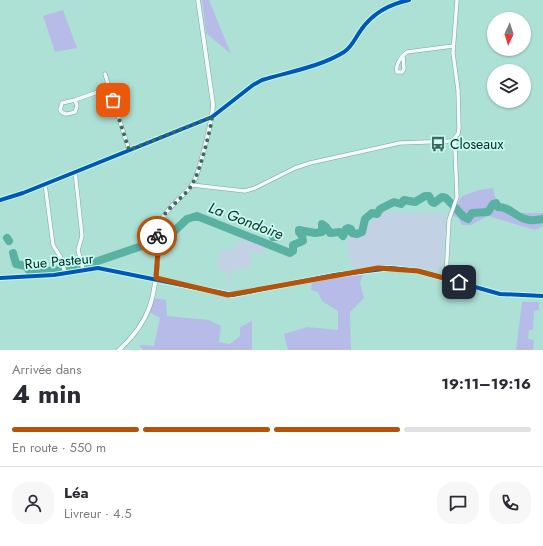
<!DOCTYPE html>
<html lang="fr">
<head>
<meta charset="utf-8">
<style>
  :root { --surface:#fff; --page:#f7f7f7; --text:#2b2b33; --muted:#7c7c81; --line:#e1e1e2; --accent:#b45309 }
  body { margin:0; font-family:Jost,sans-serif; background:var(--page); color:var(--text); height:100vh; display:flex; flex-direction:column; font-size:15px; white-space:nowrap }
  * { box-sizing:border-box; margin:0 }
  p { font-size:13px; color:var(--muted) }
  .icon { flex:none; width:22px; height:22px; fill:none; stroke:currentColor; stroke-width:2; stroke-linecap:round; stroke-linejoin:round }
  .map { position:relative; height:350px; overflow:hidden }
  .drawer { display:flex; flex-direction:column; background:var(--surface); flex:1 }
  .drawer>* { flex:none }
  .needle { width:26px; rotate:184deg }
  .controls { position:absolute; left:487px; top:12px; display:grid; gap:8px }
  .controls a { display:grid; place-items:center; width:44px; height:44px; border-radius:50%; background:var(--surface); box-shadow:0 1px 3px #0004; font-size:20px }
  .pin { position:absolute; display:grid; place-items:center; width:34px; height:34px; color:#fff; margin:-17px; border-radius:8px; box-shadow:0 2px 6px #0006 }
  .courier { position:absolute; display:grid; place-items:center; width:40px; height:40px; margin:-20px; border:3px solid #b45309; border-radius:50%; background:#fff; color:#222; box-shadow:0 1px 5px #0007 }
  .head em { font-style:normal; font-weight:700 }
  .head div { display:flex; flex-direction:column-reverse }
  .head { display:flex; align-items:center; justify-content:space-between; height:68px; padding:0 12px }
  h1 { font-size:26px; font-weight:700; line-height:30px }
  .bar { display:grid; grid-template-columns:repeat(4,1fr); gap:6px 4px; align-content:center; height:48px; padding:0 12px }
  .bar i { height:5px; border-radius:3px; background:var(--line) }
  .bar .current { background:var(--accent) }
  .bar p { grid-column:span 4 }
  .line { display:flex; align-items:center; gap:10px; padding:0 12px; border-top:1px solid var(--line) }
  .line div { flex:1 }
  .round { display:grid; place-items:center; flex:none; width:42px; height:42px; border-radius:16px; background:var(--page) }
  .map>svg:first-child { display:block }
  .green { fill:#c2d2e4 }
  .forest { fill:#b6bbe8 }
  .water { fill:#59b1a2 }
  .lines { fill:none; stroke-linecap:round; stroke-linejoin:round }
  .river { stroke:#59b1a2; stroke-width:8 }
  .minor-casing { stroke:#7aa49c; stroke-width:4.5 }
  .tertiary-casing { stroke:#7aa49c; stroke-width:5 }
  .minor { stroke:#f3faf9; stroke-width:3.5 }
  .tertiary { stroke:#f3faf9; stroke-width:4 }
  .cycleway-casing { stroke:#c6fcef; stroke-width:6 }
  .cycleway { stroke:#0057b8; stroke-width:4 }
  .done { stroke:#3d6961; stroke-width:4; stroke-dasharray:0 7.2 }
  .route { stroke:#b45309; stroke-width:5 }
  .labels { text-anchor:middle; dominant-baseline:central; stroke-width:3.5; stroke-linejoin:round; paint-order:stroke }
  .poi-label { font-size:14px; fill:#002822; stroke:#c6fcef; text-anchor:start }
  .street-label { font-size:14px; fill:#002822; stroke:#c6fcef }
  .water-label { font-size:15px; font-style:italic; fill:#102f29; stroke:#c6fcef }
</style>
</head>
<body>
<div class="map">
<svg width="543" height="350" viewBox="0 0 543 350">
  <rect width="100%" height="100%" fill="#aee1d6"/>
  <g class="green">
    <path d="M 385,212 L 447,214 L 442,271 L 398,265 L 352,268 L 346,240 Z"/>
    <path d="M 241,235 L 265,245 L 266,253 L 250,253 L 252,267 L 232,271 L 230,289 L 227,289 L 229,272 L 218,270 L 220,250 L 235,249 L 234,244 L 242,242 Z"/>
  </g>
  <g class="forest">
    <path d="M 202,0 L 209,0 L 231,54 L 206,33 Z"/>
    <path d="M 63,10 L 77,48 L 55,52 L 43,16 Z"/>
    <path d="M 493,188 L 496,201 L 521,213 L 543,213 L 543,226 L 535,230 L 488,216 L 471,225 L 462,225 L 458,218 L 452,215 L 462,196 L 479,190 Z"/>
    <path d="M 363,274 L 360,283 L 364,298 L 350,312 L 351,350 L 288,350 L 284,334 L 307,327 L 338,330 L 338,311 L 322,301 L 318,292 L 311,290 L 312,282 Z"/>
    <path d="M 152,298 L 166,300 L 167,316 L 209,320 L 221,326 L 219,342 L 230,344 L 240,336 L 240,327 L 252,321 L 252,350 L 143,350 L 139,345 L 154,346 L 160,318 L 148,311 Z"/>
    <path d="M 522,302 L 539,302 L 539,310 L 534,311 L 533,330 L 529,330 L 528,339 L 534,340 L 533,350 L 516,350 Z"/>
  </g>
  <path class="water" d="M 280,231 L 281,238 L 277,241 L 271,241 L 269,238 L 271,234 Z"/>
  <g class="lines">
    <g class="river">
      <path d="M 7,238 L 9,241"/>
      <path d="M 13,253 L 16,264 L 26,266 L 30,272"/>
      <path d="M 33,272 L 60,270 L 95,262 L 168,237 L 187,219 L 197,216 L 290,253 L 293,251 L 293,245 L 303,241 L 302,236 L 299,232 L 299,230 L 315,233 L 322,232 L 322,224 L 326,227 L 330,233 L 340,232 L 343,236 L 346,229 L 348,228 L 351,229 L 352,233 L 357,234 L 362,232 L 365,219 L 372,213 L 377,214 L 380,209 L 394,202 L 401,204 L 404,200 L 415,202 L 425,196 L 429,196 L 432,202 L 434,203 L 442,197 L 446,198 L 464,217 L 468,219 L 472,213 L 488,212 L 493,204 L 496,203 L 498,207 C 515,207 517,225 543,219"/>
    </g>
    <g class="minor-casing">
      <g id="minor">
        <path d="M 403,56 L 404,69 L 402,72 L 397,72 C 395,65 401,56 407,52 L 453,46"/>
        <path d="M 105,74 L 129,150"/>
        <path d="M 75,100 L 62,103 L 60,110 C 64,116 68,114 75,112 L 77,106 L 75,100 L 109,88"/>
        <path d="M 452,141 L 458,134 L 459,128 L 458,90 L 453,53 L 457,0"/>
        <path d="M 75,171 L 82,236 L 78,250 L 83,269"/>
        <path d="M 45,184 L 53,245 L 61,258 L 65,273"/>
        <path d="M 192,185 L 245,191 L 255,188 L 295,168 L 310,163 L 400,143 L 452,141"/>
        <path d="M 0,200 L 23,193 L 212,117 L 253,85 L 262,80 C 288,72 320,67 344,52 C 352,47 355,38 361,30 C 372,14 390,4 409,0"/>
        <path d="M 446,278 L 449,220 L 457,197 L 455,148 L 455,143 L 452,141"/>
      </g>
    </g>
    <g class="tertiary-casing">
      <g id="tertiary">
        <path d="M 0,278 L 54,275 L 98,268 L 232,295 L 335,275 L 391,268 L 418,271 L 500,294 L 543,296"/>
        <path d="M 119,350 C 151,321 155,297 158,255 C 158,246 155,236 158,228 C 163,210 181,199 192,185 C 199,175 213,117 213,104 L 198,0"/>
      </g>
    </g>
    <use href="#minor" class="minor"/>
    <use href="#tertiary" class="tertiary"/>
    <g class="cycleway-casing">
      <g id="cycleway">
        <path d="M 0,200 L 23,193 L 212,117 L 253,85 L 262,80 C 288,72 320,67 344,52 C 352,47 355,38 361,30 C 372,14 390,4 409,0"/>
        <path d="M 0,278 L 54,275 L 98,268 L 232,295 L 335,275 L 391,268 L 418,271 L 500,294 L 543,296"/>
      </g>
    </g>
    <use href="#cycleway" class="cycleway"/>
  </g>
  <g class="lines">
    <path class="done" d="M 113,100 L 129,150 L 212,117 C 211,129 199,173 193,183 C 183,201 156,212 157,236"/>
    <path class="route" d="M 157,236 L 158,250 L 156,278 L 228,295 L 378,268 L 418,271 L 459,282"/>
  </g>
  <defs>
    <g id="bus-bare" transform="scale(1.2)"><path d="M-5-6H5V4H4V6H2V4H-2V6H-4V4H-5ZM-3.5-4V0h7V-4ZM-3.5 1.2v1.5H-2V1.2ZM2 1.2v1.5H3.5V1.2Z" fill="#3d6961" stroke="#c6fcef" stroke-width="2.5" paint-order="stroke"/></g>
  </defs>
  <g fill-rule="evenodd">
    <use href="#bus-bare" x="438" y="144"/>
  </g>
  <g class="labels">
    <g class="poi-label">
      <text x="450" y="144">Closeaux</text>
    </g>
    <g class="street-label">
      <text transform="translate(59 261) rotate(-5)">Rue Pasteur</text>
    </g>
    <g class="water-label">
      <text transform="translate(246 221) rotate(21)">La Gondoire</text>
    </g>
  </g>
</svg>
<div class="controls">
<a><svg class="needle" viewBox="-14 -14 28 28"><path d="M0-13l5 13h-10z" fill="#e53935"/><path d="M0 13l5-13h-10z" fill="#7c7c81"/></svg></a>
<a><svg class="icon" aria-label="layers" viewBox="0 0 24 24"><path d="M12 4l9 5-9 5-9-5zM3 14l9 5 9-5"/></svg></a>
</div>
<div class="pin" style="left:113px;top:100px;background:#ea580c"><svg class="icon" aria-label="bag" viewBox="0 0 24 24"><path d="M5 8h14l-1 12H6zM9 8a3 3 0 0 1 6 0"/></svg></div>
<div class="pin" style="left:459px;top:282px;background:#1f2937"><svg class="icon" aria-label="home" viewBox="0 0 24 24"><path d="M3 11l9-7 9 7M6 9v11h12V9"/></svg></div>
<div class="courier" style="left:157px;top:236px"><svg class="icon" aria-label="bike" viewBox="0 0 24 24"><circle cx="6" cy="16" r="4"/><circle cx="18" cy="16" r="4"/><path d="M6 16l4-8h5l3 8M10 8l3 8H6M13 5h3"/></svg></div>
</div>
<section class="drawer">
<div class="head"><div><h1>4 min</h1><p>Arrivée dans</p></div><em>19:11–19:16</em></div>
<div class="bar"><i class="current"></i><i class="current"></i><i class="current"></i><i></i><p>En route · 550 m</p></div>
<div class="line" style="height:72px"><a class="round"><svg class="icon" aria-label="person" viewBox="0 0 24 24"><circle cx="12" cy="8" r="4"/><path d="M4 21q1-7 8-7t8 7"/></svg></a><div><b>Léa</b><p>Livreur · 4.5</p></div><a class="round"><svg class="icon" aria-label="chat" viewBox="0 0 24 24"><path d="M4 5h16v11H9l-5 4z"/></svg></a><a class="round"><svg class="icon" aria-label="phone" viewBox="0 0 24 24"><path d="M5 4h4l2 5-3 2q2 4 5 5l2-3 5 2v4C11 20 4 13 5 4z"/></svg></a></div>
</section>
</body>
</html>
